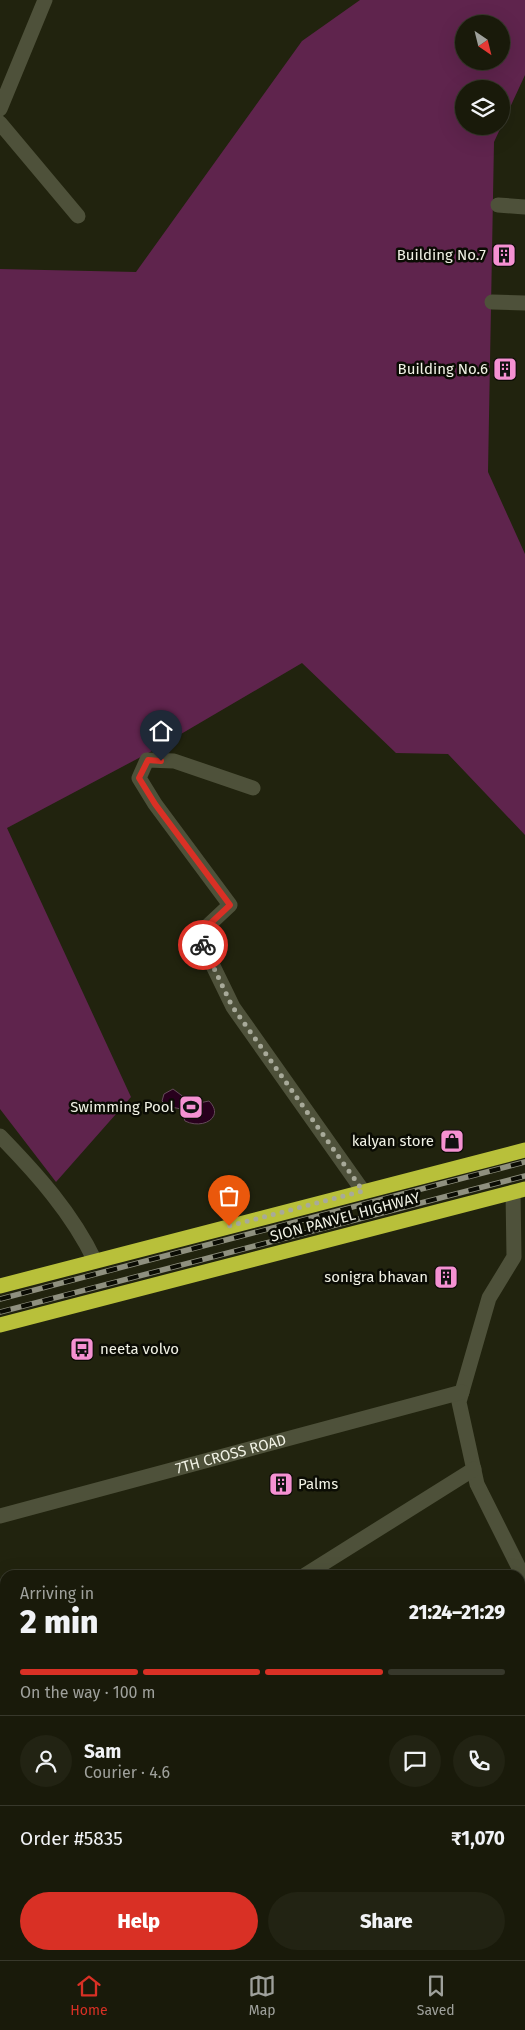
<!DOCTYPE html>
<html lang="en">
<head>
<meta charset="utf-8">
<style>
  :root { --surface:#191a0a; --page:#222313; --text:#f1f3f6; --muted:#9fa19c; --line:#37382b; --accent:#d93025 }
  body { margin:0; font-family:"Fira Sans",sans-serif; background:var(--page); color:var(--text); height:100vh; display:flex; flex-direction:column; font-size:19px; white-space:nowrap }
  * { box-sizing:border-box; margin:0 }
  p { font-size:16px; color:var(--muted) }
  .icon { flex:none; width:28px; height:28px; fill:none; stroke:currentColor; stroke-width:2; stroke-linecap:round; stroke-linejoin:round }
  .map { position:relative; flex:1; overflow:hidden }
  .side { position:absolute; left:0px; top:1570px; width:525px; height:390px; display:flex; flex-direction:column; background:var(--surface); border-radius:15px 15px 0 0; box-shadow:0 5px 20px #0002,0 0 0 1px var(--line) }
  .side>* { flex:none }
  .needle { width:32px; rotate:145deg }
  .controls { position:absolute; left:455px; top:15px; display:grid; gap:10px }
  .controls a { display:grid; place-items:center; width:55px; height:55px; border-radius:50%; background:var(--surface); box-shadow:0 5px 20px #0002,0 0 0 1px var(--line); font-size:25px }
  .pin { position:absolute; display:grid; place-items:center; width:42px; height:42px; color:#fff; margin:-51px -21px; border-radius:50% 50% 50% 0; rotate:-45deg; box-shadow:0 0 5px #0007 }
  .pin .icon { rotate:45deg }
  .courier { position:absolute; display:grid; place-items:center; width:50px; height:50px; margin:-25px; border:4px solid #d93025; border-radius:50%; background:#fff; color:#222; box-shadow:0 1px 6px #0007 }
  .summary em { font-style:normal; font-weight:800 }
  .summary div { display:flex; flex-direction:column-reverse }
  .summary { display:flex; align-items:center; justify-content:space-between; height:85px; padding:0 20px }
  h1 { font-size:32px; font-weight:800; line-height:38px }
  .bar { display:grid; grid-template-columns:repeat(4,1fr); gap:8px 5px; align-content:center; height:60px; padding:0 20px }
  .bar i { height:6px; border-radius:4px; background:var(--line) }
  .bar .selected { background:var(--accent) }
  .bar p { grid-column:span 4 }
  .line { display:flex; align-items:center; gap:12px; padding:0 20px; border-top:1px solid var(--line) }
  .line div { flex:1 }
  .round { display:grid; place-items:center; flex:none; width:52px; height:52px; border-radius:26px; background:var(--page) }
  .cta { display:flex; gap:10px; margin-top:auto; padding:10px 20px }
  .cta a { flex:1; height:58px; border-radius:30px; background:var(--accent); color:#fff; font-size:20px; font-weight:800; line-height:58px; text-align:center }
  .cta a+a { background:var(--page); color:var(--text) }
  .tab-bar { display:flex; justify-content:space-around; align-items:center; height:70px; border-top:1px solid var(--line); background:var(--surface); font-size:14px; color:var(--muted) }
  .tab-bar a { display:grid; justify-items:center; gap:2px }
  .tab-bar .selected { color:var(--accent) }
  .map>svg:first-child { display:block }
  .green { fill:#5f244d; fill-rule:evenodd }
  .water { fill:#28001d; stroke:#644959 }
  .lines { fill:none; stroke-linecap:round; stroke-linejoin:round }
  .street { stroke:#4e513a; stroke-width:15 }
  .secondary { stroke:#4e513a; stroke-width:15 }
  .highway { stroke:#b8c03a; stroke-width:15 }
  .rail-casing { stroke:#8f907f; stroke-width:5.5 }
  .rail { stroke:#0b0c04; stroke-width:4; stroke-dasharray:11; stroke-linecap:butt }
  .done { stroke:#a8aa9a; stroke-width:5; stroke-dasharray:0 9 }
  .route { stroke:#d93025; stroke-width:6 }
  .labels { text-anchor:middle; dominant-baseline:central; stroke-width:5; stroke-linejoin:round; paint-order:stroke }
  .poi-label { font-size:15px; fill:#f1f2e5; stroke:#0b0c04; text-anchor:end }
  .street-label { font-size:15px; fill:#f1f2e5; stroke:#0b0c04 }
</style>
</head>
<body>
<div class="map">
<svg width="525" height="1960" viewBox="0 0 525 1960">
  <rect width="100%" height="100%" fill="#21230e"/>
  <path class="green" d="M 360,0 L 525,0 L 525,75 L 494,142 L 488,472 L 525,554 L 525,835 L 448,754 L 396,753 L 302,663 L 152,751 L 7,828 L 131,1097 L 56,1182 L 0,1109 L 0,269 L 136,272 L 302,41 ZM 464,24 L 501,24 L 501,61 L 464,61 ZM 464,89 L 501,89 L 501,126 L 464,126 Z"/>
  <path class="water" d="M 173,1089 L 185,1098 L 196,1097 L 199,1103 L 209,1101 C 225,1117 203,1130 185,1121 L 181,1109 L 167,1106 L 162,1101 L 164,1094 Z"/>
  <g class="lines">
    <g class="street">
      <path d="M 0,109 L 45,0"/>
      <path d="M 0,123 L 78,216"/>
      <path d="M 498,205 L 525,207"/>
      <path d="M 492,302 L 525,303"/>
      <path d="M 253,788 L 174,761 L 147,760 L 139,778 L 155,804 L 230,905 L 198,935 L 233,1007 L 363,1191"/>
      <path d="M 0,1136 C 37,1174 72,1213 95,1261"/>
      <path d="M 513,1192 L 514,1257 L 489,1298 L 459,1402 L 477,1484 L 525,1580"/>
      <path id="s1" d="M 0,1516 L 462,1392"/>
      <path d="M 305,1575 L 474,1469"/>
      <path d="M 520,1670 L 525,1667"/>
      <path d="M 524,1727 L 525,1722"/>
      <path d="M 520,1885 L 525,1883"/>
      <path d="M 0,1909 L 5,1905"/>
      <path d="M 365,1955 L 369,1960"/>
      <path d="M 62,1960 L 69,1955"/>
      <path d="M 391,1960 L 400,1955"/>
    </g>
    <g class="secondary">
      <path d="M 0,1589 L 5,1598"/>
      <path d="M 0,1718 L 5,1710"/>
      <path d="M 0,1763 L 5,1774"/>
      <path d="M 0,1801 L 5,1808"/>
      <path d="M 104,1955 L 108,1960"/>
      <path d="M 125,1955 L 129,1960"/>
    </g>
    <g class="highway">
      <path d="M 0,1286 L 525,1150"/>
      <path d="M 0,1325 L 525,1189"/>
    </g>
    <g class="rail-casing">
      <g id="rail">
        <path d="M 0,1299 L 525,1162"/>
        <path d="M 0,1312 L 525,1176"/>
      </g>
    </g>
    <use href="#rail" class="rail"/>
  </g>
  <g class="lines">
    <path class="done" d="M 203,945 L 232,1006 L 363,1191 L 229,1226"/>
    <path class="route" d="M 161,761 L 148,760 L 139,778 L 155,804 L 230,905 L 198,935 L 203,945"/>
  </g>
  <defs>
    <g id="building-square" transform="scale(1.25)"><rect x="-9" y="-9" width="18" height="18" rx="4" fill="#f591d2" stroke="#0b0c04"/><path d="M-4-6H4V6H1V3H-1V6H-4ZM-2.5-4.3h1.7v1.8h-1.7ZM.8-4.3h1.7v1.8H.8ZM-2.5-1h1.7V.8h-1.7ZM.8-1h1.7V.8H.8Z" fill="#111"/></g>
    <g id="stadium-square" transform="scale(1.25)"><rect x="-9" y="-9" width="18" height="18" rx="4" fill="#f591d2" stroke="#0b0c04"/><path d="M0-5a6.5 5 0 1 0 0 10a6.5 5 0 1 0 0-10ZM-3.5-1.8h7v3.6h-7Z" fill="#111"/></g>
    <g id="shop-square" transform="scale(1.25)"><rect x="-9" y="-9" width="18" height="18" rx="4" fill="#f591d2" stroke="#0b0c04"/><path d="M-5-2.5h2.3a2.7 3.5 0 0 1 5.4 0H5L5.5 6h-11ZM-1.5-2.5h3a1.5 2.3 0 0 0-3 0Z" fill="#111"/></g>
    <g id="bus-square" transform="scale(1.25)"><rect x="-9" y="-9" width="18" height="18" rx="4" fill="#f591d2" stroke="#0b0c04"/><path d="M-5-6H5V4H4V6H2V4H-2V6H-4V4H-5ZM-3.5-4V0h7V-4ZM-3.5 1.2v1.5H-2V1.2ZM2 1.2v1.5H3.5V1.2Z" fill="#111"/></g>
  </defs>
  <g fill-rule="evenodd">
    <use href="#building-square" x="504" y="255"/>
    <use href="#building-square" x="505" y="369"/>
    <use href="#stadium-square" x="191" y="1107"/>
    <use href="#shop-square" x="452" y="1141"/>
    <use href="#building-square" x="446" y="1277"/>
    <use href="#bus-square" x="82" y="1349"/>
    <use href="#building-square" x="281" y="1484"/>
  </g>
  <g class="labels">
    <g class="poi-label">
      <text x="486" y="255">Building No.7</text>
      <text x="488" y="369">Building No.6</text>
      <text x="174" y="1107">Swimming Pool</text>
      <text x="434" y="1141">kalyan store</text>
      <text x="428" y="1277">sonigra bhavan</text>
      <text x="100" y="1349" text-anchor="start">neeta volvo</text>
      <text x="298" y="1484" text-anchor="start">Palms</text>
    </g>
    <g class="street-label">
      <text transform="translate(345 1217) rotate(-15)">SION PANVEL HIGHWAY</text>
      <text stroke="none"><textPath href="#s1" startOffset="239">7TH CROSS ROAD</textPath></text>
    </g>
  </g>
</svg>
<div class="controls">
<a><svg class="needle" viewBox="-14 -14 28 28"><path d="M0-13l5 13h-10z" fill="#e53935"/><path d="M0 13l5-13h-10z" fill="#9fa19c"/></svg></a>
<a><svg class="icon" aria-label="layers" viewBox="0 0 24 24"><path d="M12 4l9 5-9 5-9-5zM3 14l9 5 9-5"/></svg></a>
</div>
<div class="pin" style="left:229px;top:1226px;background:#ea580c"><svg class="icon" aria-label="bag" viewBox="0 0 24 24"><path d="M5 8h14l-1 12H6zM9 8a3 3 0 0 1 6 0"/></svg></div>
<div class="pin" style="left:161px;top:761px;background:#1f2937"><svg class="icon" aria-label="home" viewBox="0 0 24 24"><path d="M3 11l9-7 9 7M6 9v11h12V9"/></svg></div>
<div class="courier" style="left:203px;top:945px"><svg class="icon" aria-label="bike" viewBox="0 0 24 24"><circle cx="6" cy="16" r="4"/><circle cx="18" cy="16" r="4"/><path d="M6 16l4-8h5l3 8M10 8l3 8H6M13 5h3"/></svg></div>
<section class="side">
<div class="summary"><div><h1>2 min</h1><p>Arriving in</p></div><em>21:24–21:29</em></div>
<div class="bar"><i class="selected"></i><i class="selected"></i><i class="selected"></i><i></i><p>On the way · 100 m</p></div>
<div class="line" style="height:90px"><a class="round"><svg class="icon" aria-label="person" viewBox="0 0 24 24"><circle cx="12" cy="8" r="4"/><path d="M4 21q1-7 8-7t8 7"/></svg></a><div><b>Sam</b><p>Courier · 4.6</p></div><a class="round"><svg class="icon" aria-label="chat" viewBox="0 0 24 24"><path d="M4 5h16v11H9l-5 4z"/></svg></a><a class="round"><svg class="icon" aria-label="phone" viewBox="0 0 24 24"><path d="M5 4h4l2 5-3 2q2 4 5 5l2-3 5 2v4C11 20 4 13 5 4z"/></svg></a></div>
<div class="line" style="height:65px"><div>Order #5835</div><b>₹1,070</b></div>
<div class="cta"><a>Help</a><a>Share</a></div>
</section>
</div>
<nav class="tab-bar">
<a class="selected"><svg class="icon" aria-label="home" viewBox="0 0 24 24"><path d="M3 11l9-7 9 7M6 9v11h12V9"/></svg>Home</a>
<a><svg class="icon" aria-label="map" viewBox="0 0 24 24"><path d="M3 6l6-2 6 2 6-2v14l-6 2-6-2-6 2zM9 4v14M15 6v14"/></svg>Map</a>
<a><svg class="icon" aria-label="saved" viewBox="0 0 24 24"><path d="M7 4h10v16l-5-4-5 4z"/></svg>Saved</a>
</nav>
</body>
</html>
